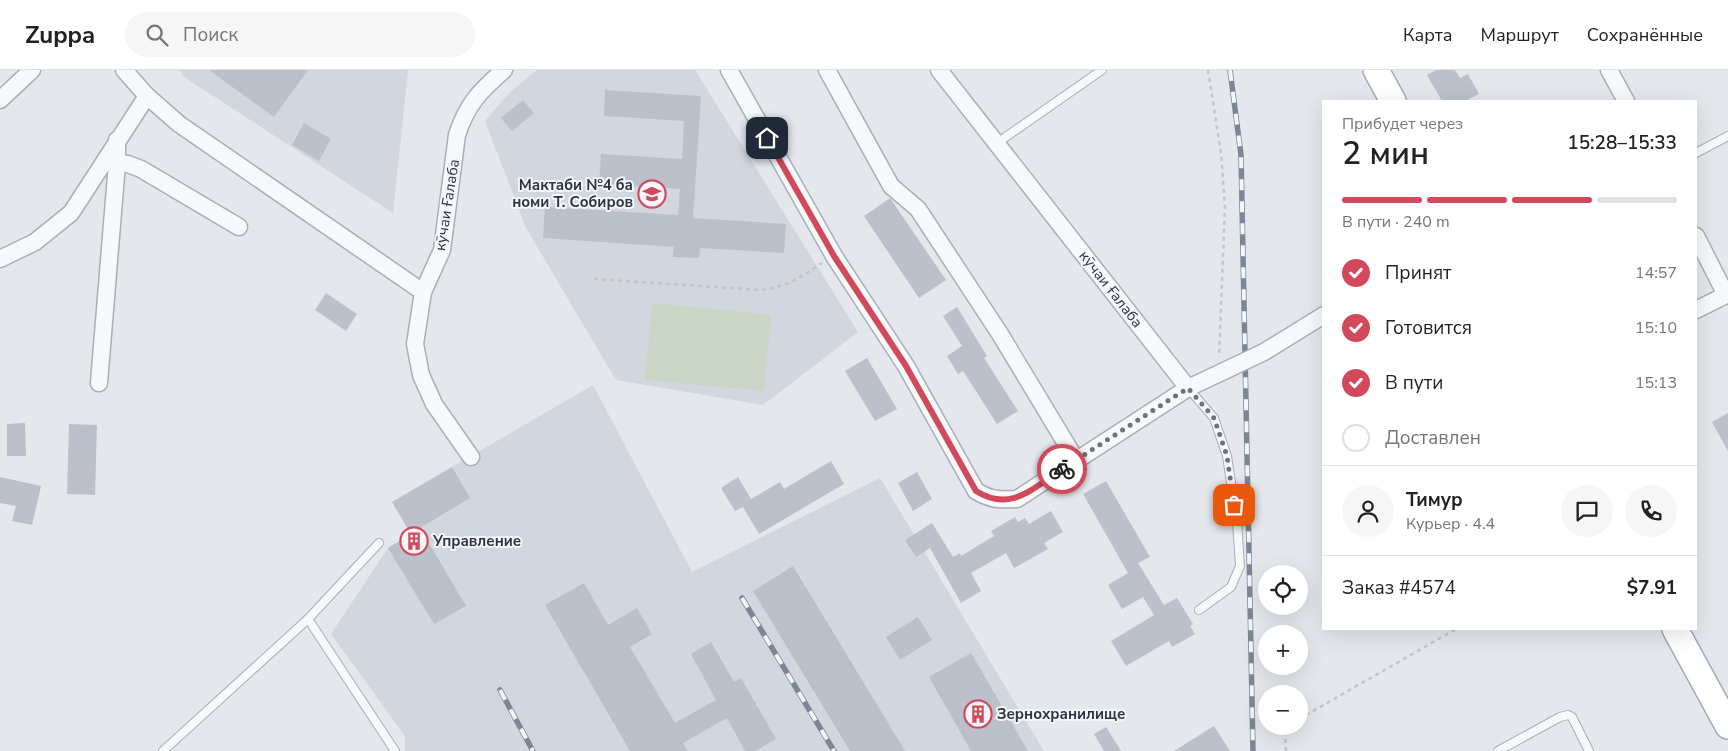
<!DOCTYPE html>
<html lang="ru">
<head>
<meta charset="utf-8">
<style>
  :root { --surface:#fff; --page:#f6f6f6; --text:#222; --muted:#767676; --line:#e0e0e0; --accent:#d1495b }
  body { margin:0; font-family:"Nunito Sans",sans-serif; background:var(--page); color:var(--text); height:100vh; display:flex; flex-direction:column; font-size:19px; white-space:nowrap }
  * { box-sizing:border-box; margin:0 }
  p { font-size:16px; color:var(--muted) }
  .icon { flex:none; width:28px; height:28px; fill:none; stroke:currentColor; stroke-width:2; stroke-linecap:round; stroke-linejoin:round }
  .map { position:relative; flex:1; overflow:hidden }
  .drawer { position:absolute; left:1322px; top:30px; width:375px; height:530px; display:flex; flex-direction:column; background:var(--surface); border-radius:0px; box-shadow:0 5px 20px #0002 }
  .drawer>* { flex:none }
  .tools { position:absolute; left:1258px; top:495px; display:grid; gap:10px }
  .tools a { display:grid; place-items:center; width:50px; height:50px; border-radius:50%; background:var(--surface); box-shadow:0 5px 20px #0002; font-size:25px }
  .pin { position:absolute; display:grid; place-items:center; width:42px; height:42px; color:#fff; margin:-21px; border-radius:10px; box-shadow:0 2px 8px #0006 }
  .courier { position:absolute; display:grid; place-items:center; width:50px; height:50px; margin:-25px; border:4px solid #d1495b; border-radius:50%; background:#fff; color:#222; box-shadow:0 1px 6px #0007 }
  .overview em { font-style:normal; font-weight:600 }
  .overview div { display:flex; flex-direction:column-reverse }
  .overview { display:flex; align-items:center; justify-content:space-between; height:85px; padding:0 20px }
  h1 { font-size:32px; font-weight:600; line-height:38px }
  .bar { display:grid; grid-template-columns:repeat(4,1fr); gap:8px 5px; align-content:center; height:60px; padding:0 20px }
  .bar i { height:6px; border-radius:4px; background:var(--line) }
  .bar .current { background:var(--accent) }
  .bar p { grid-column:span 4 }
  .line { display:flex; align-items:center; gap:12px; padding:0 20px; border-top:1px solid var(--line) }
  .line div { flex:1 }
  .round { display:grid; place-items:center; flex:none; width:52px; height:52px; border-radius:26px; background:var(--page) }
  ol { padding:0 20px; list-style:none }
  li { display:flex; align-items:center; gap:15px; height:55px }
  li p { margin-inline-start:auto }
  li .icon { padding:5px; border-radius:50%; background:var(--accent); color:#fff; stroke-width:4 }
  li:last-child { color:var(--muted) }
  li i { width:28px; height:28px; border:2px solid var(--line); border-radius:50% }
  header { display:flex; align-items:center; gap:30px; box-sizing:border-box; height:70px; padding:0 25px; background:var(--surface); border-bottom:1px solid var(--line) }
  header strong { font-size:24px }
  nav { display:flex; gap:28px; margin-inline-start:auto; font-size:18px }
  .search { width:350px; height:45px; background:var(--page); display:flex; align-items:center; gap:12px; box-sizing:border-box; padding:0 18px; border-radius:28px; color:var(--muted); font-size:19px }
  .map>svg:first-child { display:block }
  .built { fill:#d2d6de }
  .green { fill:#c9d6c5 }
  .building { fill:#bbc0ca }
  .lines { fill:none; stroke-linecap:round; stroke-linejoin:round }
  .service-casing { stroke:#a9aeb7; stroke-width:10 }
  .minor-casing { stroke:#a9aeb7; stroke-width:19 }
  .primary-casing { stroke:#a3abb8; stroke-width:28 }
  .path { stroke:#c2c5cb; stroke-width:2.5; stroke-dasharray:4 4; stroke-linecap:butt }
  .service { stroke:#f7f8fa; stroke-width:8 }
  .minor { stroke:#f7f8fa; stroke-width:16 }
  .primary { stroke:#fff; stroke-width:25 }
  .rail-casing { stroke:#7d8696; stroke-width:5.5 }
  .rail { stroke:#f4f6f9; stroke-width:4; stroke-dasharray:11; stroke-linecap:butt }
  .minor-bridge-casing { stroke:#a9aeb7; stroke-width:19; stroke-linecap:butt }
  .minor-bridge { stroke:#f7f8fa; stroke-width:16 }
  .done { stroke:#6c737f; stroke-width:5; stroke-dasharray:0 9 }
  .route { stroke:#d1495b; stroke-width:6 }
  .labels { text-anchor:middle; dominant-baseline:central; stroke-width:4; stroke-linejoin:round; paint-order:stroke }
  .poi-label { font-size:15px; font-weight:bold; fill:#2b3445; stroke:#f4f6f9; text-anchor:start }
  .street-label { font-size:15px; fill:#2b3445; stroke:#f4f6f9 }
</style>
</head>
<body>
<header>
<strong>Zuppa</strong>
<div class="search"><svg class="icon" aria-label="search" viewBox="0 0 24 24"><circle cx="10" cy="10" r="6"/><path d="M15 15l6 6"/></svg>Поиск</div>
<nav><a>Карта</a><a>Маршрут</a><a>Сохранённые</a></nav>
</header>
<div class="map">
<svg width="1728" height="681" viewBox="0 0 1728 681">
  <rect width="100%" height="100%" fill="#e4e7ec"/>
  <g class="built">
    <path d="M 180,0 L 408,0 L 393,143 L 184,7 Z"/>
    <path d="M 537,0 L 695,0 L 858,262 L 763,335 L 616,310 L 526,158 L 485,51 L 509,23 Z"/>
    <path d="M 593,315 L 692,502 L 880,408 L 1044,681 L 405,681 L 405,666 L 331,564 L 388,478 L 411,464 L 392,432 Z"/>
  </g>
  <path class="green" d="M 652,233 L 771,245 L 764,321 L 645,310 Z"/>
  <g class="building">
    <path d="M 209,0 L 308,0 L 274,47 Z"/>
    <path d="M 1436,0 L 1455,0 L 1460,8 L 1468,4 L 1479,24 L 1465,31 L 1442,31 L 1427,5 Z"/>
    <path d="M 605,20 L 701,26 L 693,148 L 786,154 L 784,183 L 700,178 L 699,188 L 673,187 L 674,177 L 543,168 L 545,137 L 678,145 L 680,119 L 599,114 L 601,84 L 682,89 L 684,51 L 604,46 Z"/>
    <path d="M 523,30 L 534,43 L 512,61 L 501,48 Z"/>
    <path d="M 304,53 L 331,69 L 319,91 L 292,75 Z"/>
    <path d="M 890,128 L 946,210 L 919,228 L 864,146 Z"/>
    <path d="M 326,223 L 357,244 L 346,261 L 315,240 Z"/>
    <path d="M 957,237 L 987,286 L 984,288 L 1018,341 L 997,354 L 963,301 L 958,304 L 947,286 L 962,276 L 943,246 Z"/>
    <path d="M 867,288 L 897,339 L 875,351 L 845,301 Z"/>
    <path d="M 1728,343 L 1728,381 L 1712,352 Z"/>
    <path d="M 25,353 L 26,386 L 7,386 L 7,354 Z"/>
    <path d="M 69,354 L 97,355 L 95,425 L 67,424 Z"/>
    <path d="M 831,391 L 844,414 L 759,464 L 743,437 L 735,441 L 721,418 L 738,407 L 751,429 L 780,412 L 784,419 Z"/>
    <path d="M 452,397 L 470,428 L 420,458 L 466,536 L 434,554 L 388,478 L 411,464 L 392,432 Z"/>
    <path d="M 917,402 L 932,429 L 913,441 L 898,413 Z"/>
    <path d="M 0,407 L 41,416 L 32,455 L 12,451 L 16,436 L 0,433 Z"/>
    <path d="M 1106,411 L 1150,487 L 1138,493 L 1164,535 L 1177,528 L 1193,554 L 1190,556 L 1195,564 L 1172,577 L 1169,571 L 1126,596 L 1111,571 L 1154,545 L 1143,527 L 1122,539 L 1108,515 L 1128,503 L 1083,424 Z"/>
    <path d="M 1051,441 L 1063,462 L 1044,473 L 1048,479 L 1014,498 L 1006,483 L 971,503 L 981,521 L 961,533 L 930,478 L 916,487 L 905,470 L 932,453 L 953,487 L 960,483 L 961,486 L 994,466 L 991,461 L 1015,447 L 1018,452 L 1025,448 L 1029,454 Z"/>
    <path d="M 793,496 L 905,681 L 850,681 L 753,521 Z"/>
    <path d="M 584,513 L 608,555 L 637,538 L 652,564 L 630,577 L 675,653 L 716,630 L 691,584 L 711,572 L 734,612 L 741,608 L 776,669 L 755,681 L 745,681 L 727,648 L 683,673 L 688,681 L 630,681 L 545,535 Z"/>
    <path d="M 918,547 L 932,570 L 900,590 L 886,567 Z"/>
    <path d="M 971,583 L 1028,681 L 971,681 L 929,607 Z"/>
    <path d="M 1214,656 L 1230,681 L 1174,681 Z"/>
    <path d="M 1106,657 L 1121,681 L 1104,681 L 1094,664 Z"/>
  </g>
  <g class="lines">
    <g class="service-casing">
      <g id="service">
        <path d="M 997,73 L 1102,0"/>
        <path d="M 1696,83 L 1728,66"/>
        <path d="M 1188,318 L 1214,348 L 1227,386 L 1237,452 L 1240,496 L 1231,517 L 1199,540"/>
        <path d="M 308,549 L 395,681"/>
        <path d="M 163,681 L 308,549 L 379,473"/>
        <path d="M 1498,681 L 1560,647 L 1568,645 L 1572,647 L 1589,681"/>
      </g>
    </g>
    <g class="minor-casing">
      <g id="minor">
        <path d="M 124,0 L 147,26 L 179,54 L 423,222"/>
        <path d="M 729,0 L 834,186 L 906,296 L 976,421 C 991,430 1000,430 1017,429 L 1188,318"/>
        <path d="M 827,0 L 891,116 L 918,139 L 1000,264 L 1076,390"/>
        <path d="M 939,0 L 1188,318 L 1222,302"/>
        <path d="M 1609,0 L 1626,31"/>
        <path d="M 0,30 L 32,0"/>
        <path d="M 117,93 L 128,94 L 141,99 L 239,157"/>
        <path d="M 1696,166 L 1726,225"/>
        <path d="M 0,189 L 35,172 L 71,143 L 147,26"/>
        <path d="M 1696,240 L 1728,224"/>
        <path d="M 1264,282 L 1324,245"/>
        <path d="M 99,313 L 117,93 L 117,70"/>
        <path d="M 471,387 L 434,334 L 421,305 L 415,274 L 423,222 L 442,180 L 457,65 C 467,34 480,21 504,0"/>
      </g>
    </g>
    <g class="primary-casing">
      <g id="primary">
        <path d="M 1376,0 L 1393,31"/>
        <path d="M 1675,559 L 1728,656"/>
      </g>
    </g>
    <g class="path">
      <path d="M 1208,0 L 1221,83 L 1225,137 L 1219,287"/>
      <path d="M 594,209 L 760,220 C 785,218 801,207 822,193"/>
      <path d="M 1299,649 L 1456,559"/>
      <path d="M 1286,681 L 1285,657 L 1287,656"/>
    </g>
    <use href="#service" class="service"/>
    <use href="#minor" class="minor"/>
    <use href="#primary" class="primary"/>
    <g class="rail-casing">
      <g id="rail">
        <path d="M 1230,0 L 1241,85 L 1253,681"/>
        <path d="M 742,528 L 834,681"/>
        <path d="M 500,620 L 533,681"/>
      </g>
    </g>
    <use href="#rail" class="rail"/>
    <g class="minor-bridge-casing">
      <path id="minor-bridge" d="M 1222,302 L 1264,282"/>
    </g>
    <use href="#minor-bridge" class="minor-bridge"/>
  </g>
  <g class="lines">
    <path class="done" d="M 1062,399 L 1188,318 L 1214,348 L 1227,386 L 1234,435"/>
    <path class="route" d="M 767,68 L 834,186 L 906,296 L 976,421 C 1011,443 1033,418 1062,399"/>
  </g>
  <defs>
    <g id="school-ring" transform="scale(1.4375)"><circle r="9.5" fill="#f4f6f9" stroke="#d1495b" stroke-width="1.5"/><path d="M0-5L7-2L0 1L-7-2ZM-4 1L0 2.5L4 1V4Q0 6-4 4Z" fill="#d1495b"/></g>
    <g id="building-ring" transform="scale(1.4375)"><circle r="9.5" fill="#f4f6f9" stroke="#d1495b" stroke-width="1.5"/><path d="M-4-6H4V6H1V3H-1V6H-4ZM-2.5-4.3h1.7v1.8h-1.7ZM.8-4.3h1.7v1.8H.8ZM-2.5-1h1.7V.8h-1.7ZM.8-1h1.7V.8H.8Z" fill="#d1495b"/></g>
  </defs>
  <g fill-rule="evenodd">
    <use href="#school-ring" x="652" y="124"/>
    <use href="#building-ring" x="414" y="471"/>
    <use href="#building-ring" x="978" y="644"/>
  </g>
  <g class="labels">
    <g class="poi-label">
      <text x="633" y="115" text-anchor="end">Мактаби №4 ба<tspan x="633" dy="17">номи Т. Собиров</tspan></text>
      <text x="433" y="471">Управление</text>
      <text x="997" y="644">Зернохранилище</text>
    </g>
    <g class="street-label">
      <text transform="translate(447 135) rotate(-81)">кӯчаи Ғалаба</text>
      <text transform="translate(1111 219) rotate(52)">кӯчаи Ғалаба</text>
    </g>
  </g>
</svg>
<div class="tools">
<a><svg class="icon" aria-label="locate" viewBox="0 0 24 24"><circle cx="12" cy="12" r="6"/><path d="M12 2v4M12 18v4M2 12h4M18 12h4"/></svg></a>
<a>+</a>
<a>−</a>
</div>
<div class="pin" style="left:1234px;top:435px;background:#ea580c"><svg class="icon" aria-label="bag" viewBox="0 0 24 24"><path d="M5 8h14l-1 12H6zM9 8a3 3 0 0 1 6 0"/></svg></div>
<div class="pin" style="left:767px;top:68px;background:#1f2937"><svg class="icon" aria-label="home" viewBox="0 0 24 24"><path d="M3 11l9-7 9 7M6 9v11h12V9"/></svg></div>
<div class="courier" style="left:1062px;top:399px"><svg class="icon" aria-label="bike" viewBox="0 0 24 24"><circle cx="6" cy="16" r="4"/><circle cx="18" cy="16" r="4"/><path d="M6 16l4-8h5l3 8M10 8l3 8H6M13 5h3"/></svg></div>
<section class="drawer">
<div class="overview"><div><h1>2 мин</h1><p>Прибудет через</p></div><em>15:28–15:33</em></div>
<div class="bar"><i class="current"></i><i class="current"></i><i class="current"></i><i></i><p>В пути · 240 m</p></div>
<ol>
<li><svg class="icon" aria-label="check" viewBox="0 0 24 24"><path d="M5 12l5 5 9-10"/></svg>Принят<p>14:57</p></li>
<li><svg class="icon" aria-label="check" viewBox="0 0 24 24"><path d="M5 12l5 5 9-10"/></svg>Готовится<p>15:10</p></li>
<li><svg class="icon" aria-label="check" viewBox="0 0 24 24"><path d="M5 12l5 5 9-10"/></svg>В пути<p>15:13</p></li>
<li><i></i>Доставлен</li>
</ol>
<div class="line" style="height:90px"><a class="round"><svg class="icon" aria-label="person" viewBox="0 0 24 24"><circle cx="12" cy="8" r="4"/><path d="M4 21q1-7 8-7t8 7"/></svg></a><div><b>Тимур</b><p>Курьер · 4.4</p></div><a class="round"><svg class="icon" aria-label="chat" viewBox="0 0 24 24"><path d="M4 5h16v11H9l-5 4z"/></svg></a><a class="round"><svg class="icon" aria-label="phone" viewBox="0 0 24 24"><path d="M5 4h4l2 5-3 2q2 4 5 5l2-3 5 2v4C11 20 4 13 5 4z"/></svg></a></div>
<div class="line" style="height:65px"><div>Заказ #4574</div><b>$7.91</b></div>
</section>
</div>
</body>
</html>
